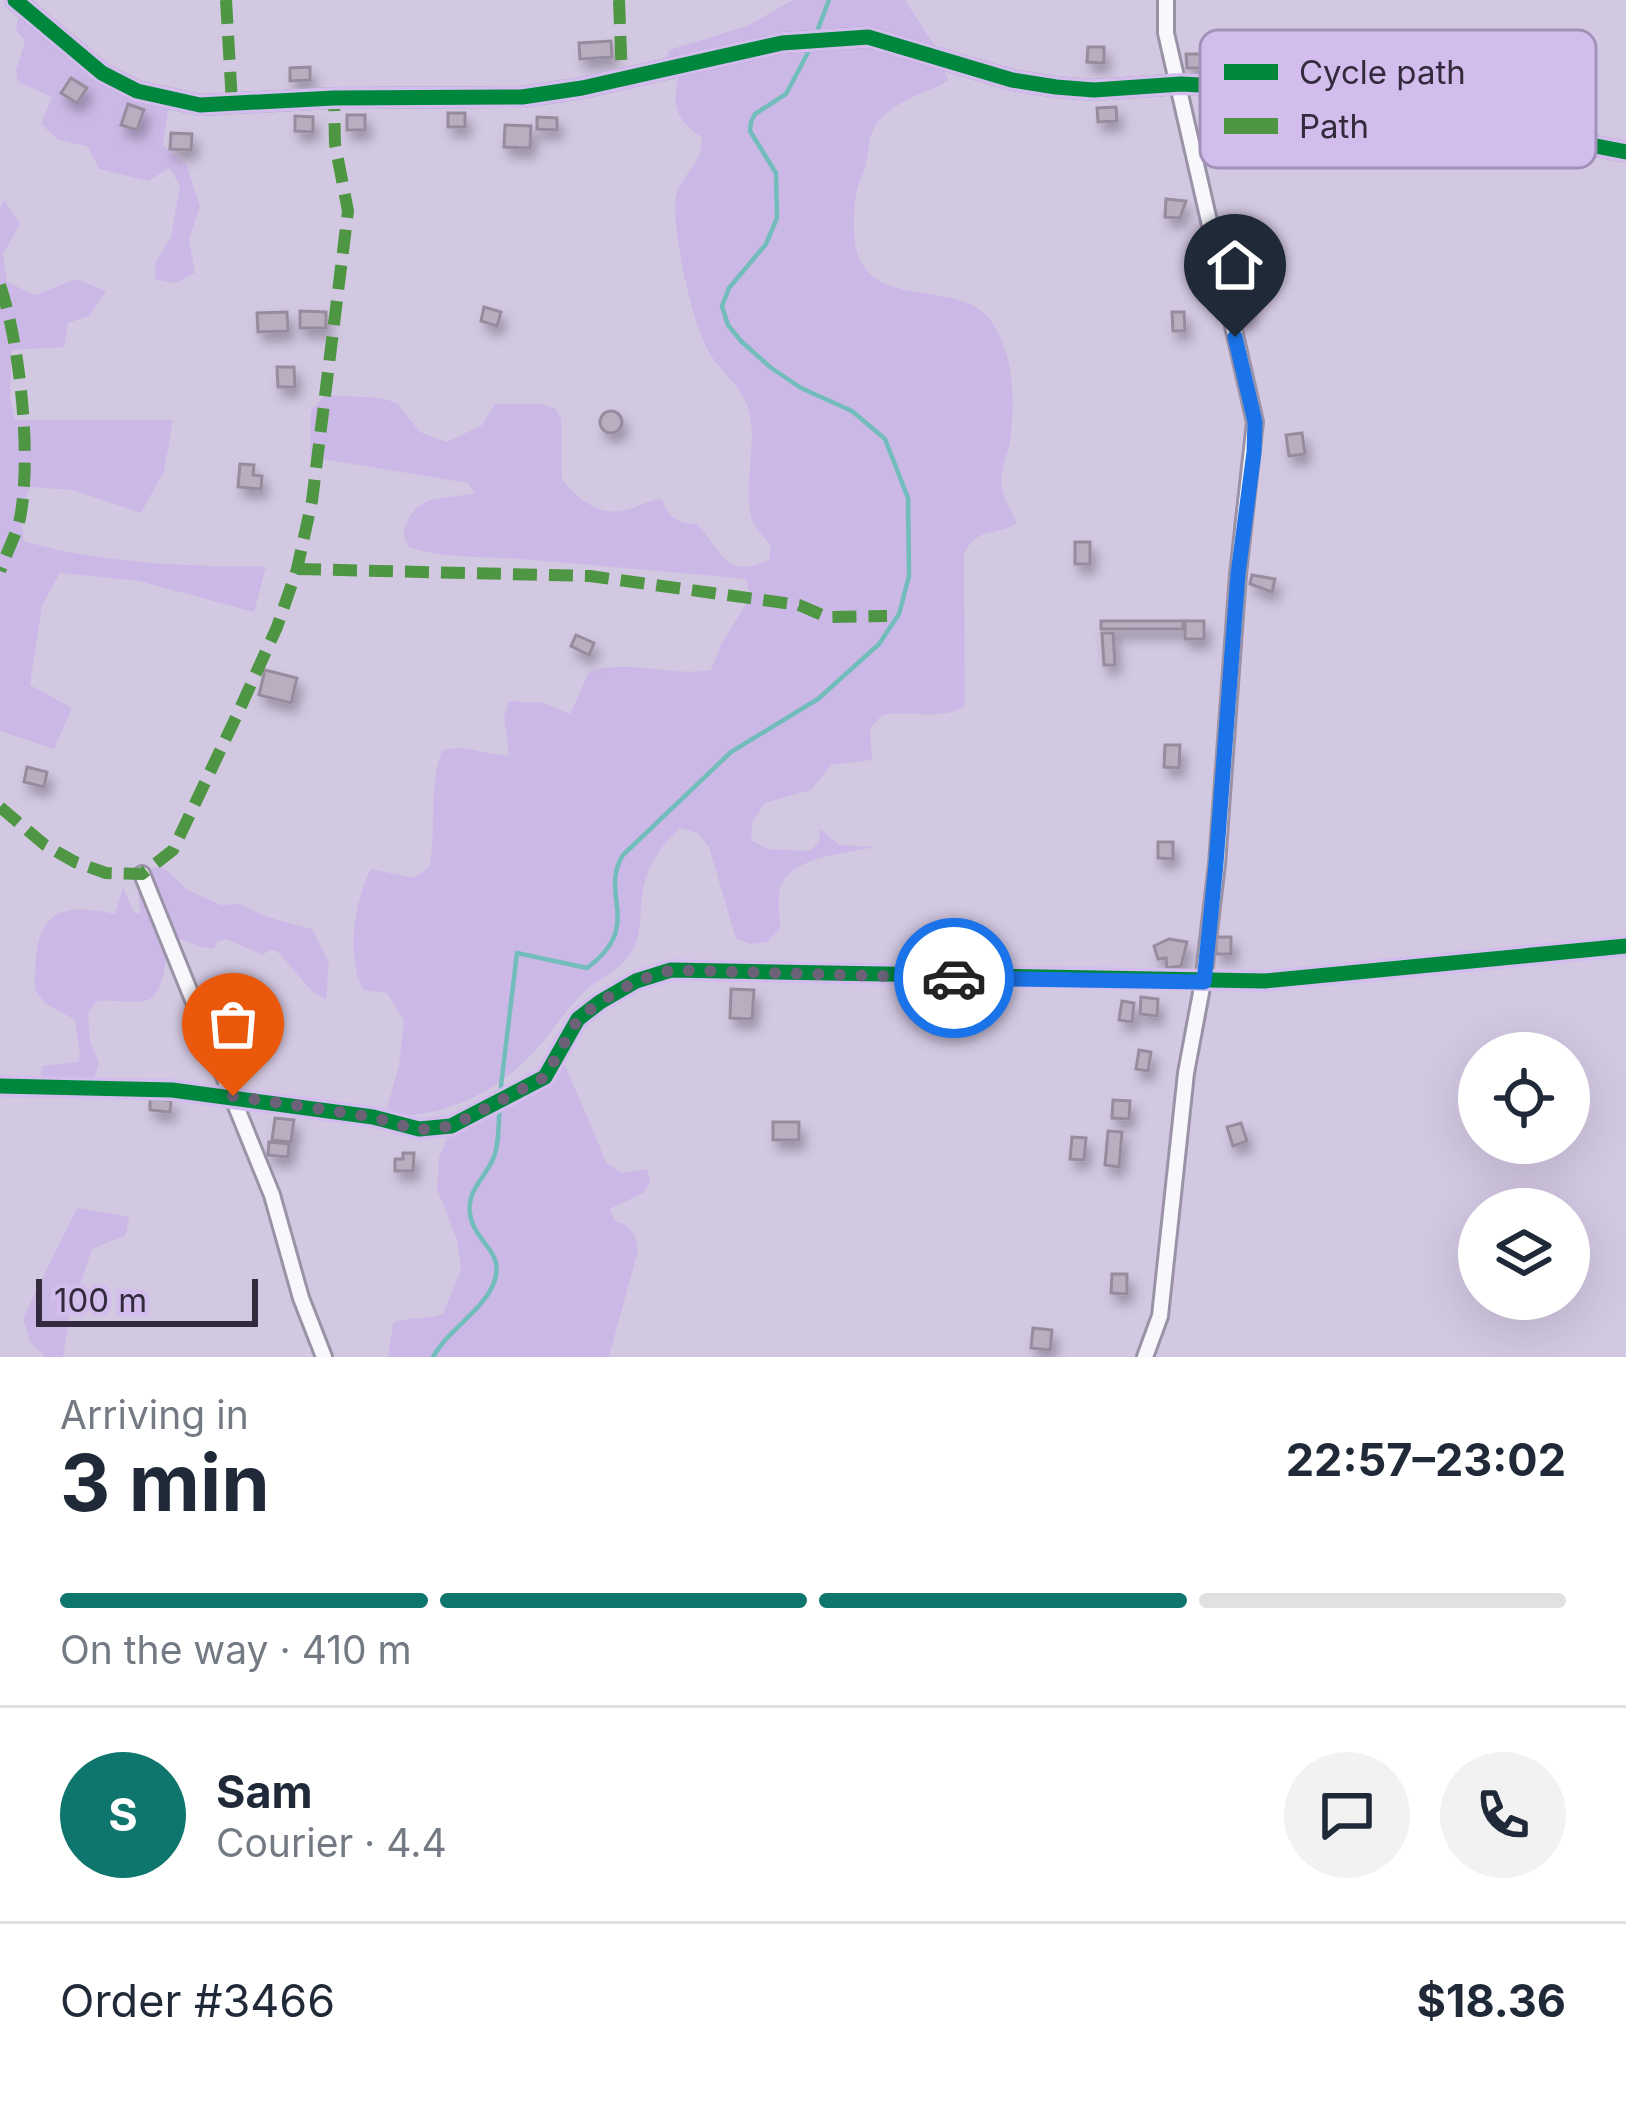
<!DOCTYPE html>
<html lang="en">
<head>
<meta charset="utf-8">
<style>
  :root { --surface:#fff; --page:#f2f2f3; --text:#1f2937; --muted:#747a83; --line:#e0e1e3; --accent:#0f766e }
  body { margin:0; font-family:Inter,sans-serif; background:var(--page); color:var(--text); height:100vh; display:flex; flex-direction:column; font-size:45px; white-space:nowrap }
  * { box-sizing:border-box; margin:0 }
  p { font-size:39px; color:var(--muted) }
  .icon { flex:none; width:66px; height:66px; fill:none; stroke:currentColor; stroke-width:2; stroke-linecap:round; stroke-linejoin:round }
  .map { position:relative; height:1357px; overflow:hidden }
  .sheet { display:flex; flex-direction:column; background:var(--surface); flex:1 }
  .sheet>* { flex:none }
  .buttons { position:absolute; left:1458px; top:1032px; display:grid; gap:24px }
  .buttons a { display:grid; place-items:center; width:132px; height:132px; border-radius:50%; background:var(--surface); box-shadow:0 12px 48px #0002; font-size:60px }
  .scale { position:absolute; left:36px; bottom:30px; width:222px; box-sizing:border-box; padding-left:12px; border:6px solid #332b3d; border-top:0; font-size:33px; line-height:42px; white-space:nowrap; color:#332b3d; -webkit-text-stroke:9px #d2bded; paint-order:stroke }
  .pin { position:absolute; display:grid; place-items:center; width:102px; height:102px; color:#fff; margin:-123px -51px; border-radius:50% 50% 50% 0; rotate:-45deg; box-shadow:0 0 12px #0007 }
  .pin .icon { rotate:45deg }
  .courier { position:absolute; display:grid; place-items:center; width:120px; height:120px; margin:-60px; border:9px solid #1a73e8; border-radius:50%; background:#fff; color:#222; box-shadow:0 3px 15px #0007 }
  .headline em { font-style:normal; font-weight:700 }
  .headline div { display:flex; flex-direction:column-reverse }
  .headline { display:flex; align-items:center; justify-content:space-between; height:204px; padding:0 60px }
  h1 { font-size:78px; font-weight:700; line-height:90px }
  .bar { display:grid; grid-template-columns:repeat(4,1fr); gap:18px 12px; align-content:center; height:144px; padding:0 60px }
  .bar i { height:15px; border-radius:9px; background:var(--line) }
  .bar .on { background:var(--accent) }
  .bar p { grid-column:span 4 }
  .line { display:flex; align-items:center; gap:30px; padding:0 60px; border-top:3px solid var(--line) }
  .line div { flex:1 }
  .round { display:grid; place-items:center; flex:none; width:126px; height:126px; border-radius:63px; background:var(--page) }
  .map>svg:first-child { display:block }
  .green { fill:#ccb8e6 }
  .lines { fill:none; stroke-linecap:round; stroke-linejoin:round }
  .stream { stroke:#73bcbc; stroke-width:4.5 }
  .building { fill:#b9adc0; stroke:#978c9e; stroke-width:3; filter:url(#shadow) }
  .minor-casing { stroke:#9a92a6; stroke-width:20 }
  .tertiary-casing { stroke:#9a92a6; stroke-width:22 }
  .minor { stroke:#f8f7fb; stroke-width:14 }
  .tertiary { stroke:#f8f7fb; stroke-width:16 }
  .quiet { stroke:#4f9644; stroke-width:12; stroke-dasharray:24 12; stroke-linecap:butt }
  .cycleway-casing { stroke:#d2bded; stroke-width:22 }
  .cycleway { stroke:#00873e; stroke-width:15 }
  .done { stroke:#6b6277; stroke-width:12; stroke-dasharray:0 21.6 }
  .route { stroke:#1a73e8; stroke-width:15 }
  .key { fill:#d2bded; stroke:#a291b8; stroke-width:3 }
  .key-label { font-size:33px; fill:#332b3d }
</style>
</head>
<body>
<div class="map">
<svg width="1626" height="1357" viewBox="0 0 1626 1357">
  <defs>
    <filter id="shadow"><feDropShadow dx="5" dy="9" stdDeviation="6" flood-color="#0004"/></filter>
  </defs>
  <rect width="100%" height="100%" fill="#d3c8e2"/>
  <g class="green">
    <path d="M 793,0 L 905,0 L 934,45 L 833,31 L 799,32 L 666,61 L 669,50 L 747,26 Z"/>
    <path d="M 21,12 L 169,105 L 163,145 L 187,166 L 200,207 L 189,239 L 195,273 L 175,283 L 155,279 L 155,264 L 171,237 L 180,185 L 169,168 L 148,181 L 99,169 L 88,147 L 57,139 L 41,124 L 52,97 L 18,82 L 16,70 L 25,41 L 15,28 Z"/>
    <path d="M 783,42 L 881,45 L 942,64 L 948,80 L 941,85 C 918,95 885,106 873,130 C 867,143 869,160 863,174 C 854,192 854,208 854,228 C 854,320 959,273 991,321 C 1014,355 1015,396 1011,435 C 1009,453 999,470 1002,489 C 1004,500 1012,512 1017,523 C 994,538 978,525 964,554 L 965,706 C 939,722 911,709 882,715 L 870,729 L 872,760 L 831,765 L 811,790 L 765,803 L 753,821 L 751,840 L 767,849 L 810,851 L 819,842 L 820,829 L 840,845 L 874,847 C 847,854 789,856 780,889 C 777,901 780,917 780,928 L 767,942 L 751,944 L 736,939 L 709,847 L 698,833 L 680,828 C 655,851 642,875 641,909 C 640,921 640,934 635,945 C 624,971 601,975 582,994 C 564,1012 551,1034 534,1052 C 495,1094 443,1118 385,1116 L 399,1065 L 404,1020 L 387,993 L 363,990 C 346,957 354,901 371,869 L 414,878 L 430,866 C 436,831 429,781 442,751 C 466,742 485,757 509,755 L 504,716 L 509,701 L 544,703 L 570,714 L 589,672 C 627,658 670,677 711,670 L 721,644 L 750,598 L 746,579 C 671,572 596,565 520,559 C 482,556 446,559 408,547 L 403,533 C 415,491 441,501 475,493 L 468,483 L 310,457 L 311,411 L 325,395 L 382,398 L 397,403 L 420,432 L 447,442 L 482,425 L 495,404 L 541,404 L 555,408 L 561,419 L 562,479 C 580,502 603,519 633,508 C 644,504 650,500 662,499 C 668,518 677,523 697,524 C 723,551 724,580 769,560 L 771,546 C 765,538 753,527 751,516 C 744,484 756,448 750,415 C 746,390 723,375 710,354 C 692,324 674,239 675,203 C 676,177 703,167 702,138 C 672,117 672,104 680,70 Z"/>
    <path d="M 4,200 L 20,224 L 3,254 L 7,282 L 35,295 L 76,279 L 106,291 L 89,316 L 68,323 L 64,347 L 12,350 L 10,397 L 15,420 L 173,420 L 164,471 L 141,513 L 73,490 L 30,487 L 20,513 L 24,541 C 103,564 184,566 266,567 L 254,612 L 139,581 L 60,573 L 42,605 L 30,685 L 72,708 L 54,749 L 0,731 L 0,208 Z"/>
    <path d="M 157,867 L 165,869 L 188,890 L 221,905 L 240,904 L 267,917 L 312,929 L 329,963 L 326,1000 L 313,992 L 277,951 L 269,950 L 263,955 L 226,939 L 217,942 L 214,948 C 197,950 188,938 171,938 L 166,947 C 167,959 163,995 148,1000 C 134,1004 112,999 97,1001 L 88,1012 L 90,1042 L 99,1062 L 94,1079 L 41,1077 L 42,1066 L 78,1062 L 80,1054 L 75,1020 L 45,1003 L 35,990 C 35,928 42,897 115,914 L 123,887 L 134,913 L 140,913 L 138,892 L 145,869 Z"/>
    <path d="M 558,1045 C 572,1086 591,1122 606,1163 L 623,1173 L 647,1169 L 650,1183 L 643,1193 L 610,1209 L 615,1221 C 632,1226 635,1233 638,1250 L 609,1357 L 388,1357 L 393,1323 C 410,1316 425,1320 443,1314 L 461,1269 L 457,1240 L 437,1189 L 439,1157 L 456,1119 L 523,1086 Z"/>
    <path d="M 77,1208 L 129,1217 L 126,1235 L 92,1249 L 70,1314 L 63,1357 L 45,1357 L 30,1342 L 23,1318 Z"/>
  </g>
  <g class="lines">
    <g class="stream">
      <path d="M 816,34 L 829,0"/>
      <path d="M 500,1094 L 517,953 L 587,968 C 645,925 598,895 623,855 L 731,752 L 818,699 L 879,644 L 899,614 L 909,576 L 908,498 L 885,439 L 852,411 L 801,388 L 770,367 L 741,341 L 728,325 L 722,306 L 729,288 L 766,244 L 777,218 L 776,173 L 750,131 L 751,122 L 755,114 L 786,94 L 812,45"/>
      <path d="M 433,1357 C 448,1330 481,1312 493,1285 C 507,1253 477,1244 471,1219 C 464,1192 484,1180 493,1159 C 500,1144 498,1120 500,1104"/>
    </g>
  </g>
  <g class="building">
    <path d="M 611,41 L 612,57 L 580,59 L 579,43 Z"/>
    <path d="M 1088,47 L 1104,47 L 1104,63 L 1087,62 Z"/>
    <path d="M 1186,54 L 1208,54 L 1208,68 L 1187,68 Z"/>
    <path d="M 310,67 L 310,80 L 290,81 L 290,68 Z"/>
    <path d="M 71,78 L 87,88 L 77,103 L 61,93 Z"/>
    <path d="M 128,104 L 144,110 L 137,130 L 121,125 Z"/>
    <path d="M 1116,107 L 1117,121 L 1098,122 L 1097,108 Z"/>
    <rect x="448" y="113" width="17" height="14"/>
    <rect x="347" y="115" width="18" height="15"/>
    <path d="M 295,116 L 313,117 L 313,132 L 295,131 Z"/>
    <path d="M 537,117 L 557,118 L 557,130 L 537,129 Z"/>
    <path d="M 505,125 L 531,126 L 530,148 L 504,147 Z"/>
    <path d="M 171,133 L 192,134 L 191,150 L 170,149 Z"/>
    <path d="M 1166,199 L 1186,201 L 1180,218 L 1165,217 Z"/>
    <path d="M 1249,298 L 1251,317 L 1234,320 L 1231,300 Z"/>
    <path d="M 484,307 L 501,312 L 497,326 L 481,321 Z"/>
    <path d="M 300,311 L 326,312 L 326,328 L 300,328 Z"/>
    <path d="M 287,312 L 288,331 L 258,332 L 257,313 Z"/>
    <path d="M 1172,312 L 1184,312 L 1185,331 L 1173,331 Z"/>
    <path d="M 277,367 L 294,367 L 295,387 L 278,387 Z"/>
    <circle cx="611" cy="422" r="11"/>
    <path d="M 1302,433 L 1305,454 L 1289,456 L 1286,435 Z"/>
    <path d="M 240,464 L 254,465 L 253,475 L 262,476 L 261,489 L 238,487 Z"/>
    <rect x="1075" y="542" width="15" height="22"/>
    <path d="M 1252,575 L 1275,579 L 1272,592 L 1250,584 Z"/>
    <rect x="1101" y="621" width="82" height="8"/>
    <rect x="1185" y="621" width="19" height="18"/>
    <path d="M 1102,633 L 1113,633 L 1115,665 L 1104,665 Z"/>
    <path d="M 576,635 L 594,643 L 589,655 L 571,646 Z"/>
    <path d="M 265,670 L 297,678 L 291,703 L 259,695 Z"/>
    <path d="M 1165,745 L 1180,745 L 1179,768 L 1164,767 Z"/>
    <path d="M 27,767 L 47,772 L 44,787 L 24,782 Z"/>
    <path d="M 1158,842 L 1173,842 L 1173,859 L 1158,858 Z"/>
    <rect x="1216" y="937" width="15" height="17"/>
    <path d="M 1169,939 L 1187,942 L 1181,966 L 1167,968 L 1166,958 L 1158,959 L 1154,946 Z"/>
    <path d="M 731,989 L 754,990 L 752,1019 L 730,1018 Z"/>
    <path d="M 1141,997 L 1158,999 L 1157,1016 L 1140,1014 Z"/>
    <path d="M 1122,1001 L 1134,1003 L 1132,1022 L 1119,1020 Z"/>
    <path d="M 226,1023 L 239,1024 L 237,1038 L 245,1038 L 244,1055 L 224,1053 Z"/>
    <path d="M 1139,1050 L 1151,1052 L 1148,1071 L 1136,1069 Z"/>
    <path d="M 150,1099 L 171,1100 L 170,1112 L 150,1110 Z"/>
    <path d="M 1113,1100 L 1130,1101 L 1129,1119 L 1112,1118 Z"/>
    <path d="M 275,1118 L 294,1120 L 291,1142 L 272,1140 Z"/>
    <rect x="773" y="1122" width="26" height="18"/>
    <path d="M 1241,1123 L 1247,1141 L 1233,1146 L 1227,1127 Z"/>
    <path d="M 1108,1131 L 1122,1132 L 1119,1167 L 1105,1165 Z"/>
    <path d="M 1072,1137 L 1086,1138 L 1084,1160 L 1070,1159 Z"/>
    <path d="M 269,1142 L 289,1144 L 288,1157 L 268,1155 Z"/>
    <path d="M 403,1153 L 414,1153 L 413,1171 L 395,1171 L 395,1159 L 403,1159 Z"/>
    <path d="M 1112,1274 L 1127,1274 L 1127,1294 L 1111,1293 Z"/>
    <path d="M 1033,1328 L 1052,1330 L 1050,1350 L 1031,1348 Z"/>
  </g>
  <g class="lines">
    <g class="minor-casing">
      <g id="minor">
        <path d="M 142,874 L 272,1195 L 301,1298 L 324,1357"/>
        <path d="M 0,1086 L 172,1090 L 373,1117 L 419,1129 L 451,1126 L 545,1077 L 578,1019 L 600,1002 L 636,981 L 671,970 L 1265,981 L 1626,946"/>
        <path d="M 1145,1357 L 1160,1316 L 1186,1073 L 1203,982 L 1217,864 L 1238,574 L 1255,422 L 1166,33 L 1166,0"/>
      </g>
    </g>
    <g class="tertiary-casing">
      <path id="tertiary" d="M 15,0 L 102,73 L 137,91 L 200,105 L 334,98 L 522,97 L 582,88 L 782,43 L 868,37 L 1012,80 L 1056,87 L 1094,90 L 1181,84 L 1258,88 L 1459,119 L 1626,152"/>
    </g>
    <use href="#minor" class="minor"/>
    <use href="#tertiary" class="tertiary"/>
    <g class="quiet">
      <path d="M 226,0 L 232,103"/>
      <path d="M 619,0 L 622,79"/>
      <path d="M 0,285 C 20,343 32,458 20,518 C 16,535 6,554 0,571"/>
      <path d="M 297,569 L 590,576 L 799,605 L 827,617 L 887,616"/>
      <path d="M 0,807 L 45,845 L 75,862 L 106,873 L 142,874 L 173,850 L 237,715 L 277,627 L 297,569 L 312,501 L 348,211 L 335,144 L 334,98"/>
    </g>
    <g class="cycleway-casing">
      <g id="cycleway">
        <path d="M 15,0 L 102,73 L 137,91 L 200,105 L 334,98 L 522,97 L 582,88 L 782,43 L 868,37 L 1012,80 L 1056,87 L 1094,90 L 1181,84 L 1258,88 L 1459,119 L 1626,152"/>
        <path d="M 0,1086 L 172,1090 L 373,1117 L 419,1129 L 451,1126 L 545,1077 L 578,1019 L 600,1002 L 636,981 L 671,970 L 1265,981 L 1626,946"/>
      </g>
    </g>
    <use href="#cycleway" class="cycleway"/>
  </g>
  <g class="lines">
    <path class="done" d="M 233,1096 L 373,1117 L 418,1130 L 452,1126 L 545,1077 L 578,1019 L 600,1002 L 636,981 L 671,970 L 954,978"/>
    <path class="route" d="M 954,978 L 1204,982 L 1216,864 L 1238,574 L 1254,452 L 1255,422 L 1235,337"/>
  </g>
  <rect x="1200" y="30" width="396" height="138" rx="18" class="key"/>
  <rect x="1224" y="64" width="54" height="16" fill="#00873e"/>
  <rect x="1224" y="118" width="54" height="16" fill="#4f9644"/>
  <g class="key-label">
    <text x="1299" y="84">Cycle path</text>
    <text x="1299" y="138">Path</text>
  </g>
</svg>
<div class="buttons">
<a><svg class="icon" aria-label="locate" viewBox="0 0 24 24"><circle cx="12" cy="12" r="6"/><path d="M12 2v4M12 18v4M2 12h4M18 12h4"/></svg></a>
<a><svg class="icon" aria-label="layers" viewBox="0 0 24 24"><path d="M12 4l9 5-9 5-9-5zM3 14l9 5 9-5"/></svg></a>
</div>
<div class="scale">100 m</div>
<div class="pin" style="left:233px;top:1096px;background:#ea580c"><svg class="icon" aria-label="bag" viewBox="0 0 24 24"><path d="M5 8h14l-1 12H6zM9 8a3 3 0 0 1 6 0"/></svg></div>
<div class="pin" style="left:1235px;top:337px;background:#1f2937"><svg class="icon" aria-label="home" viewBox="0 0 24 24"><path d="M3 11l9-7 9 7M6 9v11h12V9"/></svg></div>
<div class="courier" style="left:954px;top:978px"><svg class="icon" aria-label="car" viewBox="0 0 24 24"><path d="M5 17H2v-5l4-1 3-4h7l3 4 3 1v5h-3M9 17h6M6 11h13"/><circle cx="7" cy="17" r="2"/><circle cx="17" cy="17" r="2"/></svg></div>
</div>
<section class="sheet">
<div class="headline"><div><h1>3 min</h1><p>Arriving in</p></div><em>22:57–23:02</em></div>
<div class="bar"><i class="on"></i><i class="on"></i><i class="on"></i><i></i><p>On the way · 410 m</p></div>
<div class="line" style="height:216px"><b class="round" style="background:var(--accent);color:#fff">S</b><div><b>Sam</b><p>Courier · 4.4</p></div><a class="round"><svg class="icon" aria-label="chat" viewBox="0 0 24 24"><path d="M4 5h16v11H9l-5 4z"/></svg></a><a class="round"><svg class="icon" aria-label="phone" viewBox="0 0 24 24"><path d="M5 4h4l2 5-3 2q2 4 5 5l2-3 5 2v4C11 20 4 13 5 4z"/></svg></a></div>
<div class="line" style="height:156px"><div>Order #3466</div><b>$18.36</b></div>
</section>
</body>
</html>
